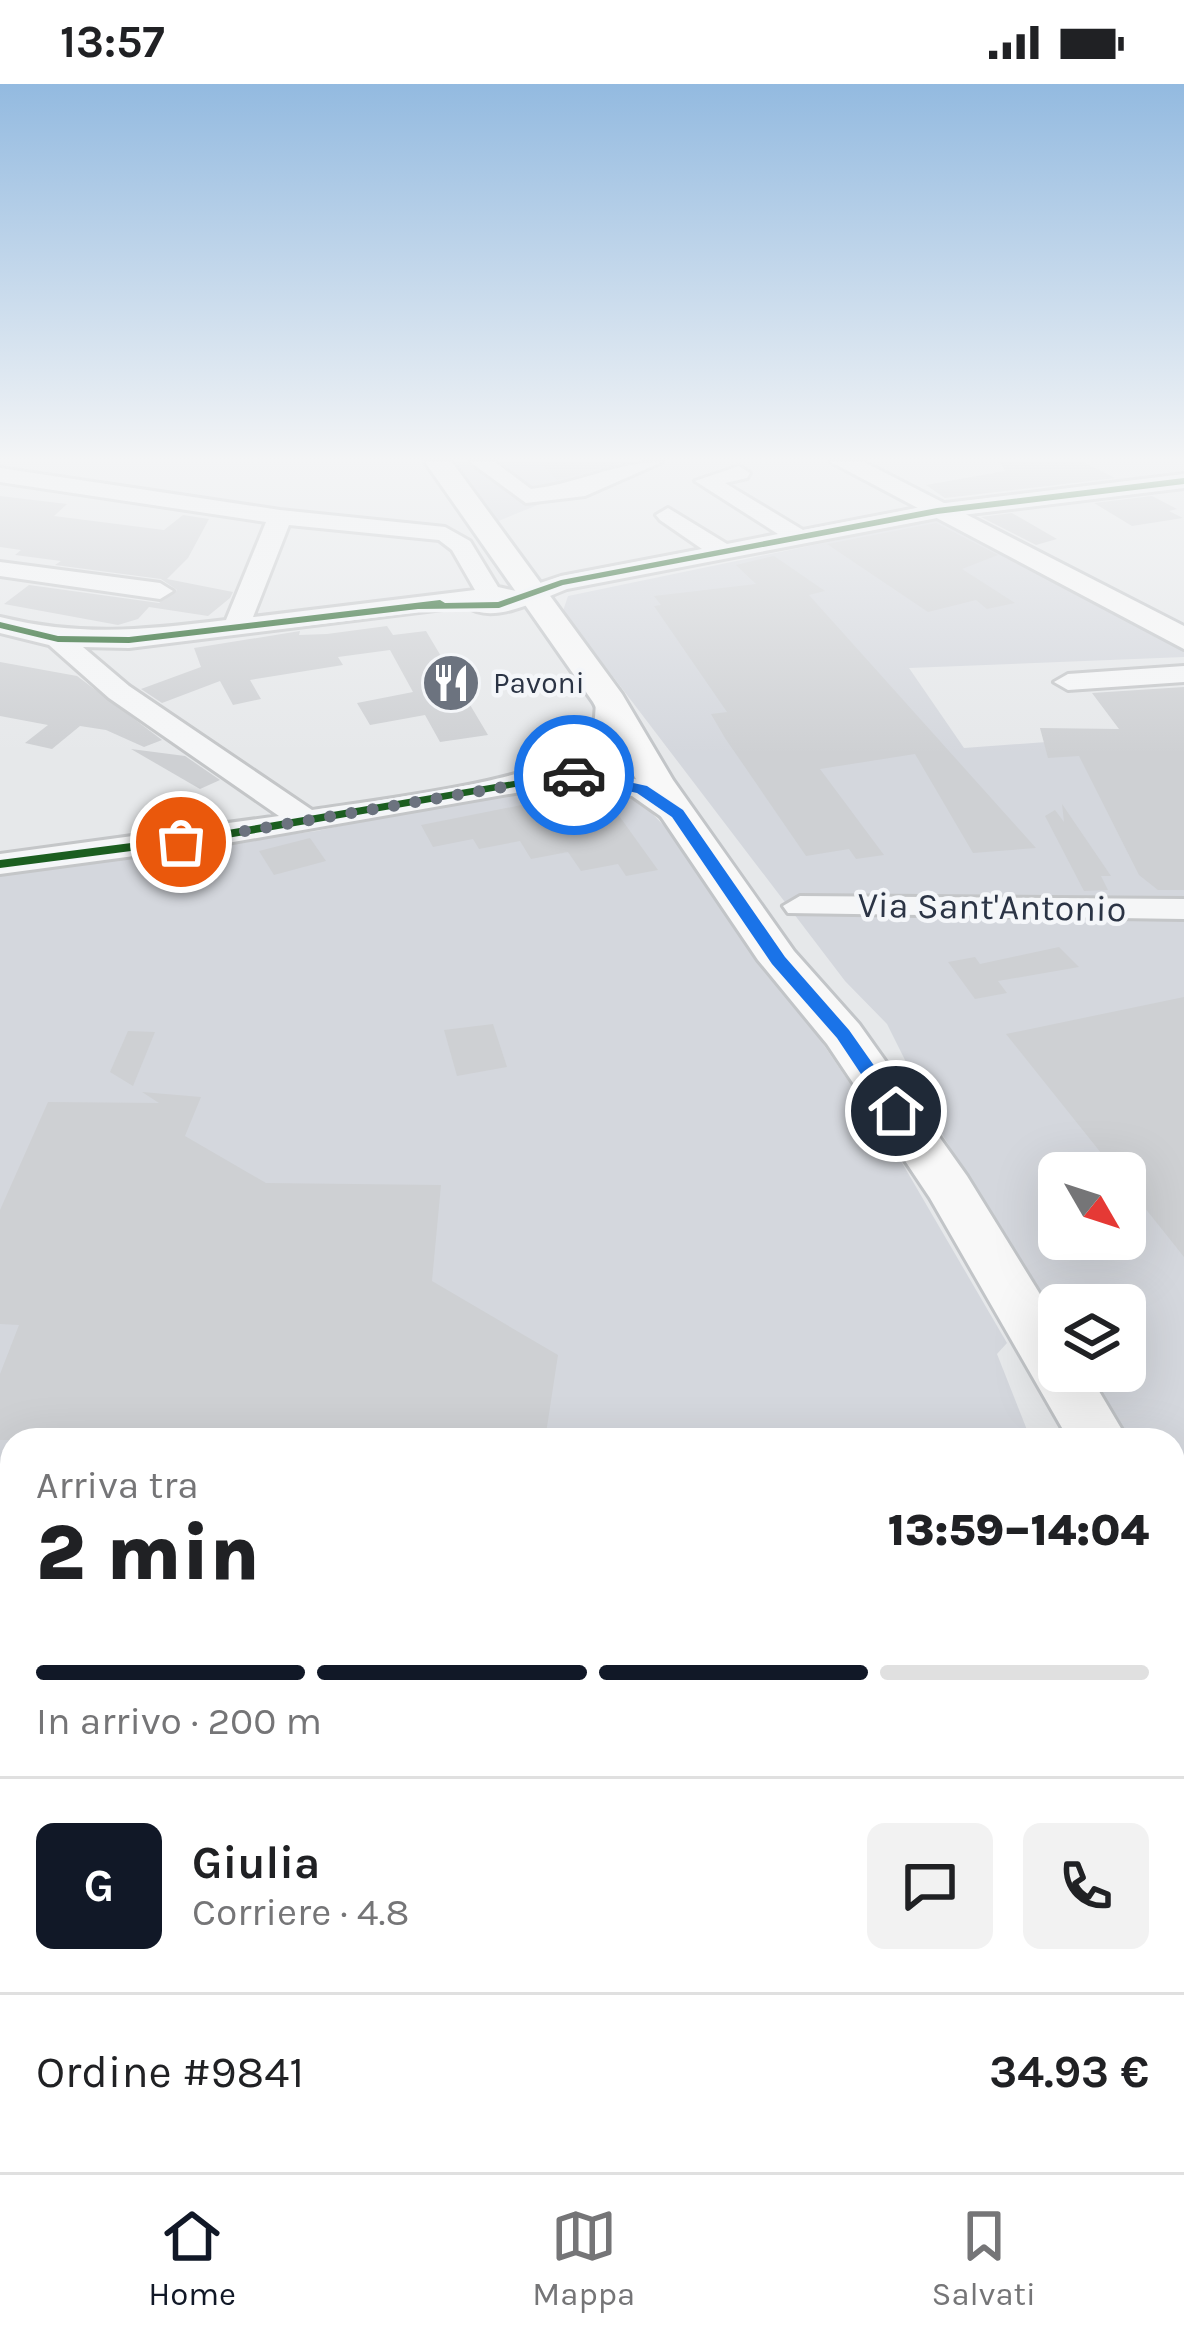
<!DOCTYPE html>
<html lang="it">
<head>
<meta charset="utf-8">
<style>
  :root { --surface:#fff; --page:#f2f2f2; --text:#202124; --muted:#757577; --line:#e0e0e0; --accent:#111827 }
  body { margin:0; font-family:Karla,sans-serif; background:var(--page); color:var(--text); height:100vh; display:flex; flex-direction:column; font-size:45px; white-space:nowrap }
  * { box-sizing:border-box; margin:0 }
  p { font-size:39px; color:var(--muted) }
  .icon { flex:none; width:66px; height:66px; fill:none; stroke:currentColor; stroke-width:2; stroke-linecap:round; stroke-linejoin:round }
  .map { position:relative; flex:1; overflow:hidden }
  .side { position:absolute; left:0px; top:1344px; width:1185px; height:744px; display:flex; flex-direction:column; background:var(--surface); border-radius:36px 36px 0 0; box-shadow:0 12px 48px #0002 }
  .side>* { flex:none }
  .needle { width:78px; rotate:129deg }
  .controls { position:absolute; left:1038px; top:1068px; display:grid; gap:24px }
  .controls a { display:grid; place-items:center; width:108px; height:108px; border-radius:18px; background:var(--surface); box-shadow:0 12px 48px #0002; font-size:60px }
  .pin { position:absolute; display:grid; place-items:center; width:102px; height:102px; color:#fff; margin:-51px; border:6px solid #fff; border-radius:50%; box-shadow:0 3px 12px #0007 }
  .courier { position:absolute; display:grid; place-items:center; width:120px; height:120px; margin:-60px; border:9px solid #1a73e8; border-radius:50%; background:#fff; color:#222; box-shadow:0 3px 15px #0007 }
  .head em { font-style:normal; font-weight:800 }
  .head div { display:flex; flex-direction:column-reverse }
  .head { display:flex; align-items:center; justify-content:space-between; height:204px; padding:0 36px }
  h1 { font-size:78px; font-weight:800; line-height:90px }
  .bar { display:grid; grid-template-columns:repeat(4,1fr); gap:18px 12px; align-content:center; height:144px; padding:0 36px }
  .bar i { height:15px; border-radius:9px; background:var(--line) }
  .bar .on { background:var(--accent) }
  .bar p { grid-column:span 4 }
  .line { display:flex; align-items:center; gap:30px; padding:0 36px; border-top:3px solid var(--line) }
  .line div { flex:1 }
  .round { display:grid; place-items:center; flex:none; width:126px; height:126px; border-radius:18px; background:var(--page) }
  .status { display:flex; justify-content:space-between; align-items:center; height:84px; padding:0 60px; background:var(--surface); direction:ltr }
  .status svg { height:33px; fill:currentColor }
  .tabs { display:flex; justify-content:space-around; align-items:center; height:168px; border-top:3px solid var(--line); background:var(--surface); font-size:33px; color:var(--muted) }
  .tabs a { display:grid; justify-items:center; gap:6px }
  .tabs .on { color:var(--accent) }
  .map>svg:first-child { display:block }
  .built { fill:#d4d7dd; fill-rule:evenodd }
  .building { fill:#ced0d3 }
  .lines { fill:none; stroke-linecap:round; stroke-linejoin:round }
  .minor-casing { stroke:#c4c6c8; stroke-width:6 }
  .major-casing { stroke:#c2c5c8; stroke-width:6 }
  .minor { fill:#f5f6f7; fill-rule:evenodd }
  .major { fill:#f8f8f8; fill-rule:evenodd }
  .cycleway-casing { stroke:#f4f6f9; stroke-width:7 }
  .cycleway { fill:#1b5e20; fill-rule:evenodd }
  .route { fill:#1a73e8 }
  .done { stroke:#6c737f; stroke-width:12; stroke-dasharray:0 21.6 }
  .labels { text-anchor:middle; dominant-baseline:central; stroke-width:9; stroke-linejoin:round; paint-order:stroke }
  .far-poi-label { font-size:30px; fill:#2b3445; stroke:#f4f6f9; text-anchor:start }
  .street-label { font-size:36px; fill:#2b3445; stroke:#f4f6f9 }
</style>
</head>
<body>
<div class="status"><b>13:57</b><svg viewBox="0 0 49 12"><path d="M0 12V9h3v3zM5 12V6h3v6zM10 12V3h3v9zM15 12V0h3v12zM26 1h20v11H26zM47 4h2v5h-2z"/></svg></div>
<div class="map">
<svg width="1184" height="2088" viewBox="0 0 1184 2088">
  <rect width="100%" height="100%" fill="#e6e8ea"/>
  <g class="built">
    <path d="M 450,378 L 643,378 L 496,438 Z"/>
    <path d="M 934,436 L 1184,567 L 1184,573 L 909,584 L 964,664 L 1128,652 L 1184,685 L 1184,1444 L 1173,1425 L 1173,1356 L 1131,1356 L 1088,1287 L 1125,1287 L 1125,1221 L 1059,1221 L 1059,1240 L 942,1050 L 887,940 L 845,897 L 563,527 L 568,512 ZM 1059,1089 L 1125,1089 L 1125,1155 L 1059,1155 Z"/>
    <path d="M 573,698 L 612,702 L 641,718 L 670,748 L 817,951 L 891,1060 L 1007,1259 L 997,1270 L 1031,1356 L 12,1356 L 12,2076 L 1173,2076 L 1173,1668 L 1184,1692 L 1184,2088 L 0,2088 L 0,788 L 317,747 L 530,701 Z"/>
  </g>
  <g class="building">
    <path d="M 539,378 L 624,378 L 557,396 Z"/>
    <path d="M 1000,378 L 1083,378 L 1115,394 L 945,414 L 926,401 L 1005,387 Z"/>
    <path d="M 0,412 L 67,420 L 54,432 L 164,446 L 183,431 L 209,435 L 188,474 L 167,495 L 233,508 L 230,514 L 208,532 L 149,523 L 138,535 L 118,541 L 4,520 L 29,501 L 159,519 L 177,506 L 161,495 L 55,481 L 61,477 L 15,471 L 21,466 L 0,463 Z"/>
    <path d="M 1152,412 L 1177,425 L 1169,427 L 1183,434 L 1132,442 L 1094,419 Z"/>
    <path d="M 1012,429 L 1057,455 L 1036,461 L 981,433 Z"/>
    <path d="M 936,439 L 998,471 L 962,485 L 1015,519 L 987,525 L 976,516 L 928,528 L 827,460 Z"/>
    <path d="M 774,472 L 825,507 L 809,511 L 1036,764 L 973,769 L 915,670 L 820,685 L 884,771 L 856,775 L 849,765 L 806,772 L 725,654 L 711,630 L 727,628 L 654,522 L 661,521 L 654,512 L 756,500 L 736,481 Z"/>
    <path d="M 387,542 L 393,551 L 426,547 L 488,651 L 440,658 L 425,631 L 370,641 L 357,619 L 413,608 L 390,566 L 338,573 L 343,581 L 250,596 L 261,615 L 233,621 L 220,597 L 162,619 L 141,605 L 201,583 L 194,564 L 300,547 L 299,551 L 327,550 Z"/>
    <path d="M 0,578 L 77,592 L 162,656 L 144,663 L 106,646 L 80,642 L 52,665 L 25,659 L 48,641 L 0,632 Z"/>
    <path d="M 1184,603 L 1184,806 L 1158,806 L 1139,791 L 1079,672 L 1048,674 L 1040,644 L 1119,645 L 1092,609 Z"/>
    <path d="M 131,665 L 185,672 L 220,696 L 200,705 Z"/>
    <path d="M 567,712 L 612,722 L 658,786 L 626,792 L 618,780 L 581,787 L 568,768 L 531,775 L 520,757 L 479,765 L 473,755 L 433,763 L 421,741 Z"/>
    <path d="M 1062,720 L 1111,792 L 1101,792 L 1108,806 L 1084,807 L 1045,732 L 1055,726 L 1064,738 Z"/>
    <path d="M 310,754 L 326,777 L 274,791 L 259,767 Z"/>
    <path d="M 1059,863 L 1079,883 L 998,897 L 1007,909 L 975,915 L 948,878 L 975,873 L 980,880 Z"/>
    <path d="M 1184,913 L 1184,1173 L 1125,1099 L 1125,1089 L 1117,1089 L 1006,950 Z"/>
    <path d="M 493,940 L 507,983 L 457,992 L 444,946 Z"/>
    <path d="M 128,947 L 155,948 L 133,1002 L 110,988 Z"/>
    <path d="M 142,1008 L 201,1013 L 185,1052 L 266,1099 L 441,1101 L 432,1197 L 558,1271 L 545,1356 L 0,1356 L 0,1290 L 19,1241 L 0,1240 L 0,1126 L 48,1018 L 159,1019 Z"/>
  </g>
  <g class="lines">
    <g class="minor-casing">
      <g id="minor">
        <path d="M 470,378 L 495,378 L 531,405 C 577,400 616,378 662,378 L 585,412 L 526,419 Z"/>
        <path d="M 739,382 L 750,389 L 747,394 L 725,399 L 803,446 L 937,420 L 1184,390 L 1184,404 L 937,434 L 567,505 C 540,515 492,542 467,522 L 129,564 L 83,563 L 129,602 L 312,726 C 366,717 563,696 589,654 C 596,643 595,629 596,617 L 610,609 L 624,617 C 623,649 615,669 585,684 L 653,699 L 692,729 L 688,736 L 666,736 L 632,712 L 572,699 L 216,761 L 0,790 L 0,770 L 279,732 L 109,614 L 49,561 L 0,549 L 0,533 C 81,553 144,546 226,536 L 266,438 L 0,398 L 0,384 L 280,426 L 445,443 L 470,457 L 498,503 L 516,507 L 561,492 L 702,465 L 660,436 L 656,431 L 668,424 L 727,460 L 778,450 L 695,397 ZM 289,441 L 439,456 L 452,466 L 475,506 L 253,533 Z"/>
        <path d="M 0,478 L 160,499 L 173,507 L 160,515 L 0,492 Z"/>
        <path d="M 1184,582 L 1184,598 L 1068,606 L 1054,598 L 1068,590 Z"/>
        <path d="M 800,812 L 1184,815 L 1184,835 L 788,829 L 783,822 Z"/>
        <path d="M 1173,1718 L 1184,1722 L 1184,1808 L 1173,1803 Z"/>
      </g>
    </g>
    <g class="major-casing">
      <g id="major">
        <path d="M 425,378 L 452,378 L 622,610 L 673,696 L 794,867 L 859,940 L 967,1092 L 1059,1241 L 1059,1287 L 1087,1287 L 1128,1356 L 1069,1356 L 930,1114 L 827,960 L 758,876 L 637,697 L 593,618 Z"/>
        <path d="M 831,378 L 864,378 L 1184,542 L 1184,565 Z"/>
        <path d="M 1173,1454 L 1184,1458 L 1184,1525 L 1173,1521 Z"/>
      </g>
    </g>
    <use href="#minor" class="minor"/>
    <use href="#major" class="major"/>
    <g class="cycleway-casing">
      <g id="cycleway">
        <path d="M 1184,394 L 1184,400 L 937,430 L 563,501 L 499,524 L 418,525 L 129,559 L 58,558 L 0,544 L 0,538 L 58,552 L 129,553 L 440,516 L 445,519 L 498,518 L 561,496 L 937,424 Z"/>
        <path d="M 572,687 L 646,703 L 683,729 L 677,733 L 673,732 L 638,708 L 572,693 L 216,756 L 0,784 L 0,776 L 216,748 Z"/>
      </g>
    </g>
    <use href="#cycleway" class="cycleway"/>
  </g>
  <linearGradient id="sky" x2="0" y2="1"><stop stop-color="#93bae0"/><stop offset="0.56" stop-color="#f4f5f6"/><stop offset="1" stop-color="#f4f5f6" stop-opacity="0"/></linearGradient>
  <rect width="1184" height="670" fill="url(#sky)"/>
  <path class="route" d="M 574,686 L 647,702 L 683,726 L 785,873 L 849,946 L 906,1027 L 903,1032 L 889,1032 L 837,954 L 772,880 L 672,733 L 637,709 L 569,694 Z"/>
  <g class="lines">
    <path class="done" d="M 181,758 L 574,691"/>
  </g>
  <defs>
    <g id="restaurant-disc" transform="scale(3)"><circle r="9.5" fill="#6c737f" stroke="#f4f6f9"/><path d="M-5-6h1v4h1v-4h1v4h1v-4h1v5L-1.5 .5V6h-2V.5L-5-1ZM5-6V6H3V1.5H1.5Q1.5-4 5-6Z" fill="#fff"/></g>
  </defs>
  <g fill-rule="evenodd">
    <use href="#restaurant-disc" x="451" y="599"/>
  </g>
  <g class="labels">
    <g class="far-poi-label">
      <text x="493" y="599">Pavoni</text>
    </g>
    <g class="street-label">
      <text transform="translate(992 823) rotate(1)">Via Sant'Antonio</text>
    </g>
  </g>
</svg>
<div class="controls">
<a><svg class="needle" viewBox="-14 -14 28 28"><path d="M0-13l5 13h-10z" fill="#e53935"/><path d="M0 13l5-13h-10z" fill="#757577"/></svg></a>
<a><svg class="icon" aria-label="layers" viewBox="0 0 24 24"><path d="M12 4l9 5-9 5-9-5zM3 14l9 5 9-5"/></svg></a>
</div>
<div class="pin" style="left:181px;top:758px;background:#ea580c"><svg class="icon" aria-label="bag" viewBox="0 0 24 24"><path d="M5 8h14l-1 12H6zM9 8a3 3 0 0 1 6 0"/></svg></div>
<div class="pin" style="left:896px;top:1027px;background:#1f2937"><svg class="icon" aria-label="home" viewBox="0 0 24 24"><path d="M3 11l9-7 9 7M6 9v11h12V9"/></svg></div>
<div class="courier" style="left:574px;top:691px"><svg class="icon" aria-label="car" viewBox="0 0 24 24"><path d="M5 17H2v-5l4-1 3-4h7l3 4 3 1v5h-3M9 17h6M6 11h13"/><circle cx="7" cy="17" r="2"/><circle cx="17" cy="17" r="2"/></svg></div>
<section class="side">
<div class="head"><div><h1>2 min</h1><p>Arriva tra</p></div><em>13:59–14:04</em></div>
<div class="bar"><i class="on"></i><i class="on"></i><i class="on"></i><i></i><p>In arrivo · 200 m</p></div>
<div class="line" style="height:216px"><b class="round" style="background:var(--accent);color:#fff">G</b><div><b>Giulia</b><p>Corriere · 4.8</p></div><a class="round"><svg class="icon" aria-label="chat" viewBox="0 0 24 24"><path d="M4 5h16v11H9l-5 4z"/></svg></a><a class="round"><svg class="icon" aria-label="phone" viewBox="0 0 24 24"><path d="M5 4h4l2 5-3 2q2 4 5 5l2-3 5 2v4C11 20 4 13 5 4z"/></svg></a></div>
<div class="line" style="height:156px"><div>Ordine #9841</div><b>34.93 €</b></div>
</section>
</div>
<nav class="tabs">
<a class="on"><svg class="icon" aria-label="home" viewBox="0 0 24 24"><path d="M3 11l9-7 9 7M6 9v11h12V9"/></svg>Home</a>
<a><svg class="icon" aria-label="map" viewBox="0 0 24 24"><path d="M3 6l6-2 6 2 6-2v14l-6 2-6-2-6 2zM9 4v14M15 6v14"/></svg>Mappa</a>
<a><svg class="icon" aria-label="saved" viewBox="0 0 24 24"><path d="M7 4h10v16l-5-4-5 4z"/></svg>Salvati</a>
</nav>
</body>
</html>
